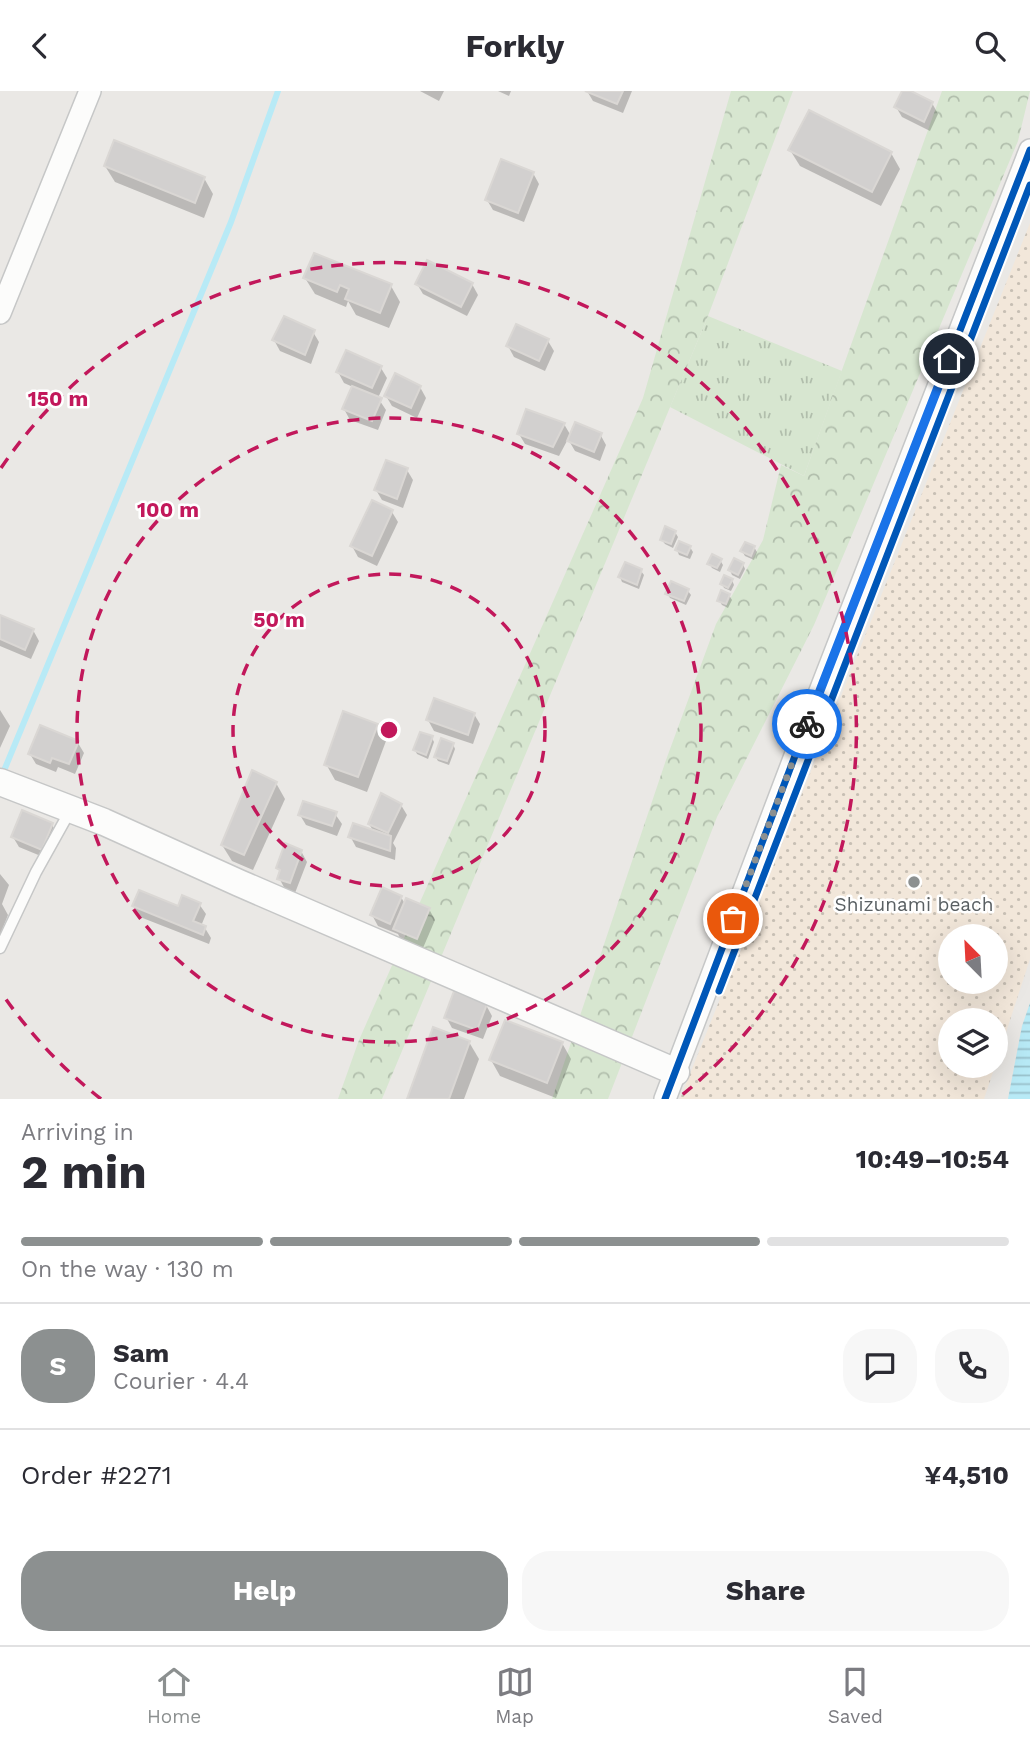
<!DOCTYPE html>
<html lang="en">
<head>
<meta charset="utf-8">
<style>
  :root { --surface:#fff; --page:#f7f7f7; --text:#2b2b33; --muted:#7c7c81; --line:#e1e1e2; --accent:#8c9090 }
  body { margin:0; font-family:"Work Sans",sans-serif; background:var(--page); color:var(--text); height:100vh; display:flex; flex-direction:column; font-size:26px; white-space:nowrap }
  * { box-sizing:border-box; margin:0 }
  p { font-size:23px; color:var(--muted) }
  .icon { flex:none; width:38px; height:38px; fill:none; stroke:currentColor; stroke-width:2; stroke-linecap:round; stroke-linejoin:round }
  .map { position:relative; height:1008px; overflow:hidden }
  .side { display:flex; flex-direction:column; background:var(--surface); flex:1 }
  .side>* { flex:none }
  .needle { width:46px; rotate:336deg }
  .tools { position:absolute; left:938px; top:833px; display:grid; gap:14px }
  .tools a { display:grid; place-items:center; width:70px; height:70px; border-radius:50%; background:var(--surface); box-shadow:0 7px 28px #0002; font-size:35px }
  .pin { position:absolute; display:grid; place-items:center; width:60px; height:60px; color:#fff; margin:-30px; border:4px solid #fff; border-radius:50%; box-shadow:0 2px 7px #0007 }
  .courier { position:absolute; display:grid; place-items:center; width:70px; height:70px; margin:-35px; border:5px solid #1a73e8; border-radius:50%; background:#fff; color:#222; box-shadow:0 2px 9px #0007 }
  .head em { font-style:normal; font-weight:700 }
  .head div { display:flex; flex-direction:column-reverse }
  .head { display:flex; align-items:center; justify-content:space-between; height:119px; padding:0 21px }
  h1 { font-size:46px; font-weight:700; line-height:52px }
  .bar { display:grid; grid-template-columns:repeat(4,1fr); gap:10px 7px; align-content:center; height:84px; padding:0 21px }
  .bar i { height:9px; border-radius:5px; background:var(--line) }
  .bar .on { background:var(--accent) }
  .bar p { grid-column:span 4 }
  .line { display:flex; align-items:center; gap:18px; padding:0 21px; border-top:2px solid var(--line) }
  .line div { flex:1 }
  .round { display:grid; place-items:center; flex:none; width:74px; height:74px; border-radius:28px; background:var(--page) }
  .primary-button { display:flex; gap:14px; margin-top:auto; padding:14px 21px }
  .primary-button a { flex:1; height:80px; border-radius:28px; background:var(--accent); color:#fff; font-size:28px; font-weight:700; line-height:80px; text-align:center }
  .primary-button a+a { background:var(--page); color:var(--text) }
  header { display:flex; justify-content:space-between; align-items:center; height:91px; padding:0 21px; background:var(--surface); font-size:32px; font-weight:700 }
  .menu { display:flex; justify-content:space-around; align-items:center; height:98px; border-top:2px solid var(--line); background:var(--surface); font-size:19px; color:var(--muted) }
  .menu a { display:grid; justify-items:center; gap:4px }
  .menu .on { color:var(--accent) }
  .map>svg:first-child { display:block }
  .grass { fill:url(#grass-tufts) }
  .forest { fill:url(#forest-crowns) }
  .sand { fill:url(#sand-dots); fill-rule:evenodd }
  .water { fill:url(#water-rules) }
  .shadow { fill:#0003 }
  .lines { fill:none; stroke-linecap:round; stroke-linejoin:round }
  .stream { stroke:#b8eaf6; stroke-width:6 }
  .building { fill:#d2d0cf; stroke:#dad7d4; stroke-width:2 }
  .service-casing { stroke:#c6c7c7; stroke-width:13 }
  .minor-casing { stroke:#c6c7c7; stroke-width:24 }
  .tertiary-casing { stroke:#c6c7c7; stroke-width:29 }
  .service { stroke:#fcfcfb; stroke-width:10 }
  .minor { stroke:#fcfcfb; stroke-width:21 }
  .tertiary { stroke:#fcfcfb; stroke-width:26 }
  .cycleway-casing { stroke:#fff; stroke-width:11 }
  .cycleway { stroke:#0057b8; stroke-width:7 }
  .done { stroke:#8c9090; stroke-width:7; stroke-dasharray:0 12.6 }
  .route { stroke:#1a73e8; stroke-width:9 }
  .ring { fill:none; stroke:#c2185b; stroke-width:3.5; stroke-dasharray:12 9 }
  .poi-dot { fill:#8c9090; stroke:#fff; stroke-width:2.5 }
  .labels { text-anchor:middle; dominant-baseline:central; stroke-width:5; stroke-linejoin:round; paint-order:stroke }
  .poi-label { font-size:19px; fill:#5a6063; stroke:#fff }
  .centre { fill:#c2185b; stroke:#fff; stroke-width:3.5 }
  .ring-label { font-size:21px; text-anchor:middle; font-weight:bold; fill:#c2185b; stroke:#fff; stroke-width:5; stroke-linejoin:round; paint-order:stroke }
</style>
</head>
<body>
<header><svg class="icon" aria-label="back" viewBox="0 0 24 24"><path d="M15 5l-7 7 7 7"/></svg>Forkly<svg class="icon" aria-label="search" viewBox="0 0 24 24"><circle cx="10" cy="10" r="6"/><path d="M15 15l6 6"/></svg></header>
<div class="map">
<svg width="1030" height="1008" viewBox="0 0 1030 1008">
  <defs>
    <pattern id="grass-tufts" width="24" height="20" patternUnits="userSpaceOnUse" patternTransform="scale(1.75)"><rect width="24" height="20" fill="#d7e6d0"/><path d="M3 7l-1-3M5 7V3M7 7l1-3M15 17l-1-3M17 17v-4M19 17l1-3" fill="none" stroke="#b1beac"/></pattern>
    <pattern id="forest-crowns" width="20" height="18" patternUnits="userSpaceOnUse" patternTransform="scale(1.75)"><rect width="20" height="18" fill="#d7e6d0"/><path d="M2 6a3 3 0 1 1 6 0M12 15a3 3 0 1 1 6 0" fill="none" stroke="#b1beac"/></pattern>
    <pattern id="sand-dots" width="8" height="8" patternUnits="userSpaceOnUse" patternTransform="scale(1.75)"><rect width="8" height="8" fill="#f2e7da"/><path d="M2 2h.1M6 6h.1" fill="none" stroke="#c7bfb4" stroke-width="1.8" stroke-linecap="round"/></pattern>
    <pattern id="water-rules" width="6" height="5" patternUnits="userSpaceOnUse" patternTransform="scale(1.75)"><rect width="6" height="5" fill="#b8eaf6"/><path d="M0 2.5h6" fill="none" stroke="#99c1cb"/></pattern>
  </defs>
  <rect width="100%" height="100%" fill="#eae8e5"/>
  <path class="grass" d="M 708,225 L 842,280 L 804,385 L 670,316 Z"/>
  <g class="forest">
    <path d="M 731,0 L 793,0 L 708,225 L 382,1008 L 338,1008 L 359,949 L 643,307 Z"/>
    <path d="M 942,0 L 1030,0 L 1018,50 L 814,534 L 717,726 L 608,1008 L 552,1008 L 666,669 L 716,533 L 763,449 L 781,374 L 804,385 Z"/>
  </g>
  <path class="sand" d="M 1030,132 L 1030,868 L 996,972 L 996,929 L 950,929 L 950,975 L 995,975 L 984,1008 L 680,1008 ZM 950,845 L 996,845 L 996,891 L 950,891 Z"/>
  <path class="water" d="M 1030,912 L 1030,1008 L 1008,1008 L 1022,935 Z"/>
  <g class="shadow">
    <path d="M 420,0 L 444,0 L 439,10 Z"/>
    <path d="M 498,0 L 511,0 L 509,5 Z"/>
    <path d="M 587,0 L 632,0 L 623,22 L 593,10 Z"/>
    <path d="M 904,0 L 932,12 L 938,23 L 930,40 L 902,26 L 896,16 Z"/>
    <path d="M 790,59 L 891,62 L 900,78 L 881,115 L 800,75 Z"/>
    <path d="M 105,75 L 204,87 L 213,103 L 204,127 L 115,91 Z"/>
    <path d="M 533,82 L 539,93 L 524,131 L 493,119 L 487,109 Z"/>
    <path d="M 305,187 L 391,195 L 400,211 L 389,237 L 356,224 L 348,210 L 346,216 L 315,203 Z"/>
    <path d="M 417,193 L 472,193 L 478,204 L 467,225 L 423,203 Z"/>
    <path d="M 313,241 L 319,251 L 311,273 L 280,260 L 274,249 Z"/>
    <path d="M 548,250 L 554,260 L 545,280 L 514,266 L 508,255 Z"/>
    <path d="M 381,277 L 387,287 L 378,307 L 386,319 L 378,339 L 350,329 L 344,318 L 353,296 L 344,292 L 338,281 Z"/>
    <path d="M 420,296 L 426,307 L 417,327 L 392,315 L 386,305 Z"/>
    <path d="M 564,333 L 571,345 L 600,343 L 606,354 L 600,370 L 575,360 L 568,348 L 559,365 L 525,353 L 519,343 Z"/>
    <path d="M 407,379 L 413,389 L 403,417 L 382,409 L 376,399 Z"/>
    <path d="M 392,421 L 398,431 L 377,475 L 358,466 L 352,455 Z"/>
    <path d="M 675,441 L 678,446 L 673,457 L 665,453 L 662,449 Z"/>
    <path d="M 690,456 L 693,461 L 690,468 L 679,464 L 677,459 Z"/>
    <path d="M 754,456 L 757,461 L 754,469 L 745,465 L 742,460 Z"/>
    <path d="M 720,469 L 723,474 L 720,481 L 712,477 L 709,472 Z"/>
    <path d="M 743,473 L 745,478 L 740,488 L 732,484 L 730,479 Z"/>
    <path d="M 641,480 L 644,484 L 639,498 L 622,491 L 620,486 Z"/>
    <path d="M 732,489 L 734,494 L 731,500 L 724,497 L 722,493 Z"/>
    <path d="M 688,500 L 691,504 L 686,514 L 670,507 L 667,502 Z"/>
    <path d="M 729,504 L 732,509 L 728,517 L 722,514 L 719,509 Z"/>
    <path d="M 0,526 L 33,539 L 39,550 L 31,568 L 0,555 Z"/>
    <path d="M 0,619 L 10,635 L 0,657 Z"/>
    <path d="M 474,623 L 480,633 L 473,653 L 434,640 L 428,629 Z"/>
    <path d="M 377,634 L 386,650 L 367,701 L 335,689 L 326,673 Z"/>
    <path d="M 432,647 L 434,651 L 428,668 L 417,663 L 415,659 Z"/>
    <path d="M 78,652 L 84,662 L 75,683 L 58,676 L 56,681 L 36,673 L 30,663 Z"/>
    <path d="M 453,653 L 455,658 L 449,674 L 438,670 L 435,665 Z"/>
    <path d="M 276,692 L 285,708 L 253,779 L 232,770 L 222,754 Z"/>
    <path d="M 401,714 L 407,724 L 393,752 L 396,757 L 395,769 L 356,756 L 350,745 L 374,741 L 369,733 Z"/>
    <path d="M 335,723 L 342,733 L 337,745 L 306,734 L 300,724 Z"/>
    <path d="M 52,734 L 58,744 L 48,768 L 19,756 L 13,746 Z"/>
    <path d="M 301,760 L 307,771 L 295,802 L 285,798 L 279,787 L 281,782 L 278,777 Z"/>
    <path d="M 0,783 L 9,794 L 2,813 L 8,824 L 0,844 Z"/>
    <path d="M 401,806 L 405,813 L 429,818 L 435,829 L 423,857 L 401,849 L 398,843 L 378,835 L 372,824 Z"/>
    <path d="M 199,813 L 206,823 L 201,835 L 205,837 L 211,847 L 209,853 L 140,826 L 134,815 L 179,817 Z"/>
    <path d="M 486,914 L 492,925 L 483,948 L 452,937 L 446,926 Z"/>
    <path d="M 469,951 L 479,968 L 464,1008 L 409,1008 Z"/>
    <path d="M 562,952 L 571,968 L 556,1007 L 500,985 L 491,969 Z"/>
  </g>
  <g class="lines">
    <path class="stream" d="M 0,685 L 3,682 L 231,131 L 278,0"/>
  </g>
  <g class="building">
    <path d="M 585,0 L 623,0 L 617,13 Z"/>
    <path d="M 902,0 L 911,0 L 933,11 L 924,31 L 894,16 Z"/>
    <path d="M 809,19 L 892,61 L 872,101 L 788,59 Z"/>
    <path d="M 114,49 L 205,86 L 195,112 L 104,75 Z"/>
    <path d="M 501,68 L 534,81 L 518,122 L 485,109 Z"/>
    <path d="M 314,162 L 392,193 L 380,222 L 345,208 L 349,198 L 340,194 L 337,201 L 303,187 Z"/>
    <path d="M 427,169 L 473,192 L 461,216 L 415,193 Z"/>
    <path d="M 284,225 L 315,239 L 305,264 L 272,249 Z"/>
    <path d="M 516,233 L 549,248 L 539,270 L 506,255 Z"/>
    <path d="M 346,259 L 382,275 L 372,297 L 336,281 Z"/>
    <path d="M 395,282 L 421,295 L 411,317 L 384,305 Z"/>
    <path d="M 352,295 L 382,307 L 372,330 L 342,318 Z"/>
    <path d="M 526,318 L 565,332 L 553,356 L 517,343 Z"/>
    <path d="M 575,331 L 602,342 L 594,361 L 567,350 Z"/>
    <path d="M 386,369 L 408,377 L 397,408 L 374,399 Z"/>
    <path d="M 372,409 L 393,419 L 372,465 L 350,455 Z"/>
    <path d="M 665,435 L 676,440 L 671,453 L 660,449 Z"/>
    <path d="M 679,450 L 691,455 L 687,464 L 675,459 Z"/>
    <path d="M 745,451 L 755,455 L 751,465 L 740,460 Z"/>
    <path d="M 712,463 L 722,468 L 717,477 L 707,473 Z"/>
    <path d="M 734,467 L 744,472 L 738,484 L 728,479 Z"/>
    <path d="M 625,471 L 642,478 L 637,494 L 618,486 Z"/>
    <path d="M 724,484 L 733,488 L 728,497 L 720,493 Z"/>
    <path d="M 671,490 L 689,498 L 684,510 L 665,503 Z"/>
    <path d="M 721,499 L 730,503 L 726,513 L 717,510 Z"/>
    <path d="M 0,524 L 34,538 L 25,559 L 0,548 Z"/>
    <path d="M 434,607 L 475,622 L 468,644 L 426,629 Z"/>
    <path d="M 343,620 L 378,633 L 358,686 L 324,674 Z"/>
    <path d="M 40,634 L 79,650 L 69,673 L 52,667 L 50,672 L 28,663 Z"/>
    <path d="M 420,641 L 433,645 L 426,664 L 413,659 Z"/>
    <path d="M 441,647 L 454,652 L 447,670 L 434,666 Z"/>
    <path d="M 252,679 L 277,691 L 244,764 L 221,754 Z"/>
    <path d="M 381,702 L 402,713 L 388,742 L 368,733 Z"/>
    <path d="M 303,710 L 337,721 L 332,735 L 298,724 Z"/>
    <path d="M 22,719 L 53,732 L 42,759 L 11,746 Z"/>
    <path d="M 353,732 L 391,745 L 390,760 L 348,746 Z"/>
    <path d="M 285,752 L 302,759 L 290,792 L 277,788 L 280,779 L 276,777 Z"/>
    <path d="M 382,796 L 402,805 L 390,833 L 370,824 Z"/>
    <path d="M 139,799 L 178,815 L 182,804 L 201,812 L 193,830 L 206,835 L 203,844 L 132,815 Z"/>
    <path d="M 406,807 L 430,817 L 417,848 L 393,838 Z"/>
    <path d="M 454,900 L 487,913 L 477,939 L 444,927 Z"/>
    <path d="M 505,929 L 563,951 L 547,992 L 489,969 Z"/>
    <path d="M 433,936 L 470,950 L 449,1008 L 407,1008 Z"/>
  </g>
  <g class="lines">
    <g class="service-casing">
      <path id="service" d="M 0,857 L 36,781 L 70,720"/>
    </g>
    <g class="minor-casing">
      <g id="minor">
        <path d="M 0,222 L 90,0"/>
        <path d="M 665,1008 L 801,649 L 1030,59"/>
      </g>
    </g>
    <g class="tertiary-casing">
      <path id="tertiary" d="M 0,691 L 104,731 L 239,792 L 676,981"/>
    </g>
    <use href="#service" class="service"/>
    <use href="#minor" class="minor"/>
    <use href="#tertiary" class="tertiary"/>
    <g class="cycleway-casing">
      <g id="cycleway">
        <path d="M 719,900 L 1030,94"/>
        <path d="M 665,1008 L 801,649 L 1030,59"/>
      </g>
    </g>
    <use href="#cycleway" class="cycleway"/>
  </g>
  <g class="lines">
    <path class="done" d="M 733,828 L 807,633"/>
    <path class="route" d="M 807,633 L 949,268"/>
  </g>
  <g class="ring">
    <circle cx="389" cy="639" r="156"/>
    <circle cx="389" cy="639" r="312"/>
    <path d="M101 1008A468 468 0 0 1 1 901M1 377A468 468 0 1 1 677 1008"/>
  </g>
  <circle class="poi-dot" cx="914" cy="791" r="7"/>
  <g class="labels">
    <g class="poi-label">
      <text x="914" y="813">Shizunami beach</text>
    </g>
  </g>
  <circle cx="389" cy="639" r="10" class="centre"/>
  <g class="ring-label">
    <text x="58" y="315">150 m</text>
    <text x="168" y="426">100 m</text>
    <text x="279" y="536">50 m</text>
  </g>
</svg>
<div class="tools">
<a><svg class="needle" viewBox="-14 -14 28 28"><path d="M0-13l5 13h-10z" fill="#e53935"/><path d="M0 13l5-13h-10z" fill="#7c7c81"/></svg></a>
<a><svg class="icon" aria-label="layers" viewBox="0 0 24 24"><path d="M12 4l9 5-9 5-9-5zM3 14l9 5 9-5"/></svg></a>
</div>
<div class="pin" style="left:733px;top:828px;background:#ea580c"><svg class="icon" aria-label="bag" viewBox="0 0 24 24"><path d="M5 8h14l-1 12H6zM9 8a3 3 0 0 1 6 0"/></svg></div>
<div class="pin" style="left:949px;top:268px;background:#1f2937"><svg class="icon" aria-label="home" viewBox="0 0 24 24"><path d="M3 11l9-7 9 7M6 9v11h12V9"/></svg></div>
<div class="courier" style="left:807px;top:633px"><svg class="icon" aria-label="bike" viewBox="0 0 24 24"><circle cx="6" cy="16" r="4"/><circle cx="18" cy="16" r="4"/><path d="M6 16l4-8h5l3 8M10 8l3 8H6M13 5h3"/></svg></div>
</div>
<section class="side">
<div class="head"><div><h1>2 min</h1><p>Arriving in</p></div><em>10:49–10:54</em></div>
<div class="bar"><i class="on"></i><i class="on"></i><i class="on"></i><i></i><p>On the way · 130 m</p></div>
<div class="line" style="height:126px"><b class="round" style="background:var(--accent);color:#fff">S</b><div><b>Sam</b><p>Courier · 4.4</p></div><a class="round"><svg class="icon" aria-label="chat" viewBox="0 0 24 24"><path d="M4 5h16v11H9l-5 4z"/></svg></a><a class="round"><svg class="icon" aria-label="phone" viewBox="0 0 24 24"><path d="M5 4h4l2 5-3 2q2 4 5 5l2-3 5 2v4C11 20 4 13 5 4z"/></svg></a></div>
<div class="line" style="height:91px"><div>Order #2271</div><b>¥4,510</b></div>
<div class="primary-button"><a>Help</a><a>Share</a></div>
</section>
<nav class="menu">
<a class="on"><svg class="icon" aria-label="home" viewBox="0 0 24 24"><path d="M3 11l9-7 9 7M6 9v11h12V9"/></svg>Home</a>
<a><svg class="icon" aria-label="map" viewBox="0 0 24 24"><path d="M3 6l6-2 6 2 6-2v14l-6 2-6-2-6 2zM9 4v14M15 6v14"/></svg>Map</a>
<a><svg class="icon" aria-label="saved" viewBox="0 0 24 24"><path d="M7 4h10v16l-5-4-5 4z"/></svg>Saved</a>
</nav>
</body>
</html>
